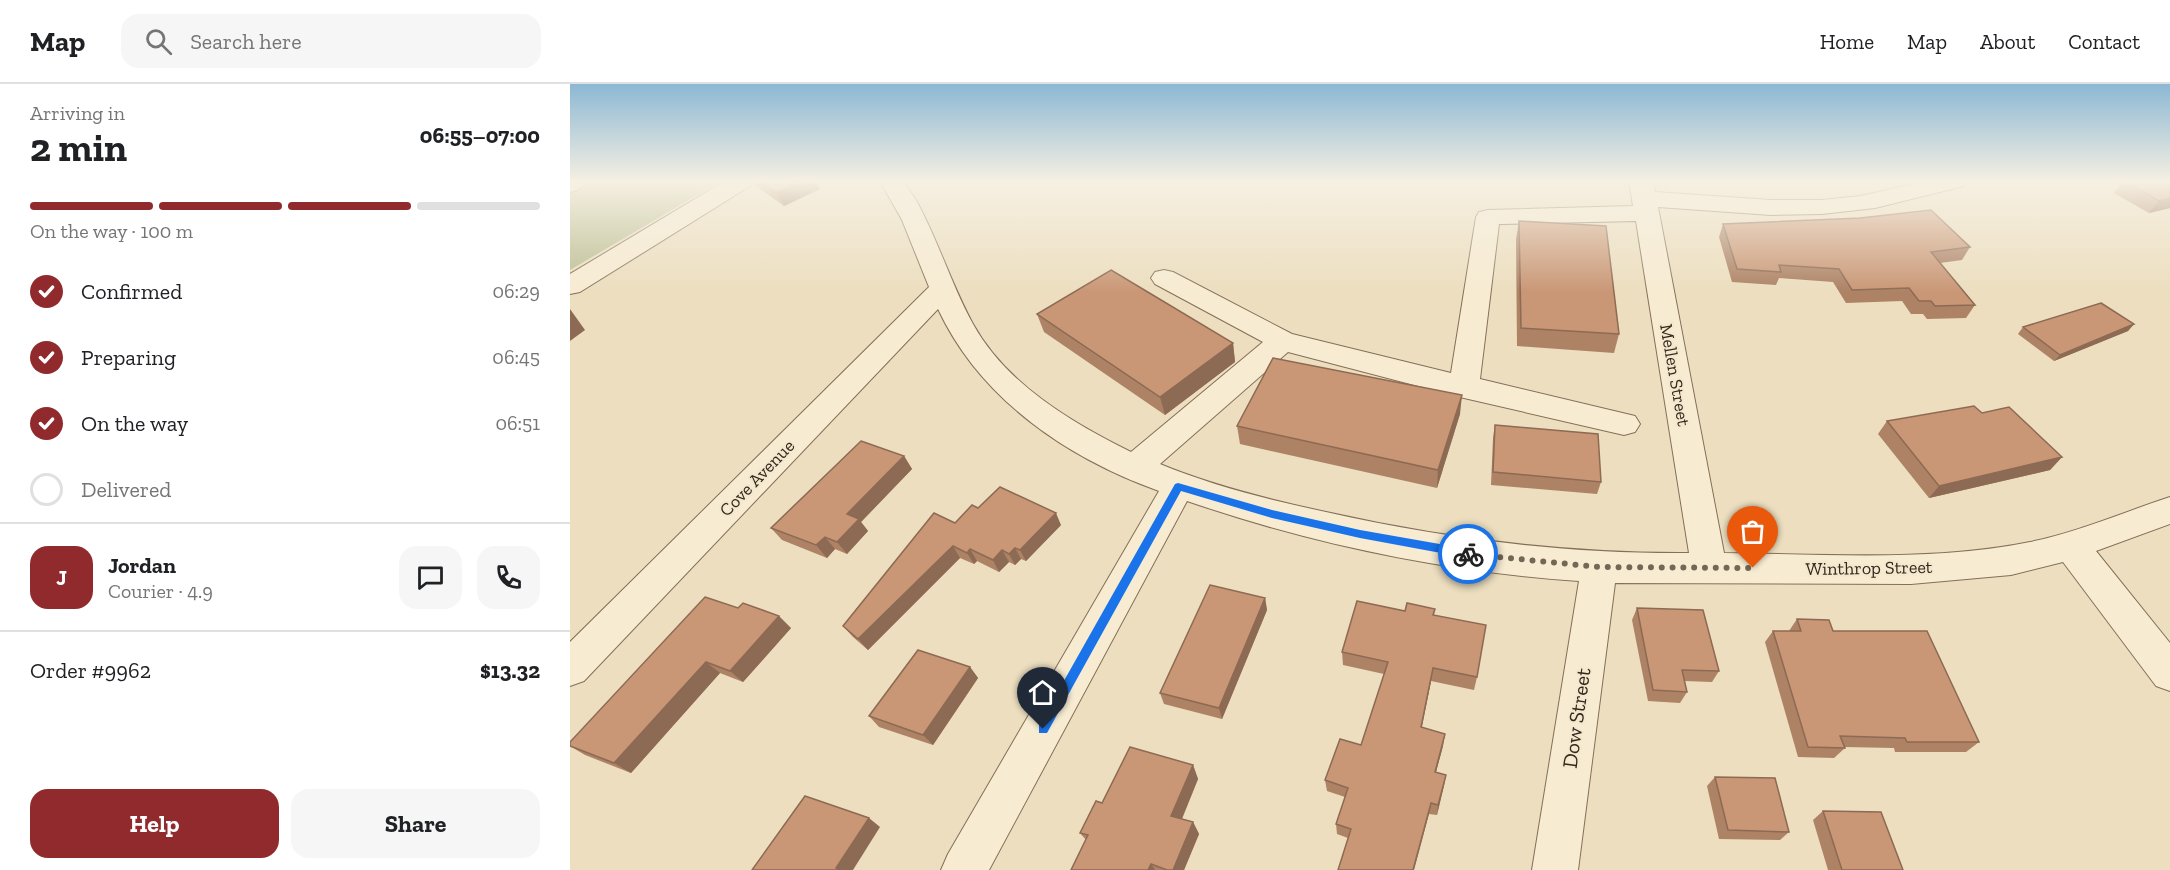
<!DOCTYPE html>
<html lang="en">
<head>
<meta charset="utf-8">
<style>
  :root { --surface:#fff; --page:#f6f6f6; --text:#202124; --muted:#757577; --line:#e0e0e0; --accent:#912a2d }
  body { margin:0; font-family:"Zilla Slab",serif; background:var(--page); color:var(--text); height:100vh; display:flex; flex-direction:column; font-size:22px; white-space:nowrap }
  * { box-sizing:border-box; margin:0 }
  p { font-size:20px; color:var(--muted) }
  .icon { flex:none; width:33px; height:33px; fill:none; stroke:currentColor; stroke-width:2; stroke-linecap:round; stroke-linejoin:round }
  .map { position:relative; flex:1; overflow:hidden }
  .panel { display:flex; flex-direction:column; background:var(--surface); width:570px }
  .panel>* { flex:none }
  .pin { position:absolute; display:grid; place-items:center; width:51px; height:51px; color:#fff; margin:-62px -26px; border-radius:50% 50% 50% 0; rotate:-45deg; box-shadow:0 0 6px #0007 }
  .pin .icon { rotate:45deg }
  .courier { position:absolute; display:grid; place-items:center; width:60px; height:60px; margin:-30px; border:4px solid #1a73e8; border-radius:50%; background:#fff; color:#222; box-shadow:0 2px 8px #0007 }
  .overview em { font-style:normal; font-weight:700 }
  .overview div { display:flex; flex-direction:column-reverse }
  .overview { display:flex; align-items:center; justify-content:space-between; height:102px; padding:0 30px }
  h1 { font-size:39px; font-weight:700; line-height:45px }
  .bar { display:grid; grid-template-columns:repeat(4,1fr); gap:9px 6px; align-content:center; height:72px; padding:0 30px }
  .bar i { height:8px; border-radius:4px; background:var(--line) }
  .bar .on { background:var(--accent) }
  .bar p { grid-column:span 4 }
  .line { display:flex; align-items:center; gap:15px; padding:0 30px; border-top:2px solid var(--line) }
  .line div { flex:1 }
  .round { display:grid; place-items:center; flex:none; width:63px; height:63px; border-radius:18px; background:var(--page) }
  ol { padding:0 30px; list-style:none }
  li { display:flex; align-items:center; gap:18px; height:66px }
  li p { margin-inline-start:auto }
  li .icon { padding:6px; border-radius:50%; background:var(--accent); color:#fff; stroke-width:4 }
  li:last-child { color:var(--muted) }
  li i { width:33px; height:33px; border:3px solid var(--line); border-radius:50% }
  .primary-button { display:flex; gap:12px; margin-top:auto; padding:12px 30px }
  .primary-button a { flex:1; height:69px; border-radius:18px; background:var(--accent); color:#fff; font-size:24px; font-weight:700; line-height:69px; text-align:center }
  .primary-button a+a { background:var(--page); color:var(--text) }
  header { display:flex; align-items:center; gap:36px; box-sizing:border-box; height:84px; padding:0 30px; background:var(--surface); border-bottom:2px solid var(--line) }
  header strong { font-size:28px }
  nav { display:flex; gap:33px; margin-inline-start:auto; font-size:21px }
  .search { width:420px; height:54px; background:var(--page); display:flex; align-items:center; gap:15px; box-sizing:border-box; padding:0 21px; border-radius:18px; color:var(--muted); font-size:22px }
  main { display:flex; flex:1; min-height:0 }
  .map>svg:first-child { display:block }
  .cemetery { fill:#babe93 }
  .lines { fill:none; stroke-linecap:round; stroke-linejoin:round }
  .minor-casing { stroke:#846f58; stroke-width:2 }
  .minor { fill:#f7ebd2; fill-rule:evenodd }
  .wall { fill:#ad8265 }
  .shaded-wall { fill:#8d6a53 }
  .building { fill:#c99776; stroke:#8d6a53; stroke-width:1.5 }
  .route { fill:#1a73e8 }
  .done { stroke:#746755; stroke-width:6; stroke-dasharray:0 10.8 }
  .labels { text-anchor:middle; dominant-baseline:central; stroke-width:4.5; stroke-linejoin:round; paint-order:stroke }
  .street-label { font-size:18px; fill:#34271c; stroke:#f4e8ce }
  .near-street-label { font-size:21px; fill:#34271c; stroke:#f4e8ce }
</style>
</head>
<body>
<header>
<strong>Map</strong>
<div class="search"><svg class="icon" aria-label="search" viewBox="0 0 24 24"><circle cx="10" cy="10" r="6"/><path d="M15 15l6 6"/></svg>Search here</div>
<nav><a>Home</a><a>Map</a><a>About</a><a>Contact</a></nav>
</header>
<main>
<section class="panel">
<div class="overview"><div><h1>2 min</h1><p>Arriving in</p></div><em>06:55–07:00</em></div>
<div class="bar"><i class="on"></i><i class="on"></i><i class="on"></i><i></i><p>On the way · 100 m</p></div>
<ol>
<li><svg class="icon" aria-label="check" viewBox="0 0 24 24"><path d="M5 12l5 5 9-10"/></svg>Confirmed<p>06:29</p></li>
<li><svg class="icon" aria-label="check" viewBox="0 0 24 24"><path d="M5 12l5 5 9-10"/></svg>Preparing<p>06:45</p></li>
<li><svg class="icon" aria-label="check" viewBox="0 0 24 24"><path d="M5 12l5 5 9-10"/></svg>On the way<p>06:51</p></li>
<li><i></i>Delivered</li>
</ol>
<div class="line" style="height:108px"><b class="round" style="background:var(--accent);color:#fff">J</b><div><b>Jordan</b><p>Courier · 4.9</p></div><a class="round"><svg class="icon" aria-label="chat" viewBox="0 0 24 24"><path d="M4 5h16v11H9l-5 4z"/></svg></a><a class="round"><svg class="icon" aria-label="phone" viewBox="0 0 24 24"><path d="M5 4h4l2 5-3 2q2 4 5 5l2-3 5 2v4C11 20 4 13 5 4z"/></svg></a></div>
<div class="line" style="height:78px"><div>Order #9962</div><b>$13.32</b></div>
<div class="primary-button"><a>Help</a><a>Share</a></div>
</section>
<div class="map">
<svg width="1600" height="786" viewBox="0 0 1600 786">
  <rect width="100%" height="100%" fill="#ecdebf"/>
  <path class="cemetery" d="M 0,97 L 151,97 L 0,186 Z"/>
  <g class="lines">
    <g class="minor-casing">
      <g id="minor">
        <path d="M 0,97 L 17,97 L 8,106 L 0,108 Z"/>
        <path d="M 155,97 L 183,97 L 180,102 L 10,208 L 0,210 L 0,190 Z"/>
        <path d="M 310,97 L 333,97 L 346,116 C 368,156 381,200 403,240 C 436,300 502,339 561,368 L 693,258 L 585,200 L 581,194 L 585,188 L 594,186 L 603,188 L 722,250 L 881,289 L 906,133 L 909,128 L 918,126 L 1063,122 L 1059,97 L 1083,97 L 1085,108 L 1201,116 L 1252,116 L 1291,112 L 1356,97 L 1397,97 L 1394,102 L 1305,124 L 1252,130 L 1201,131 L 1088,123 L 1154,469 C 1256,470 1360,478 1460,458 C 1509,448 1554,428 1600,413 L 1600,440 L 1526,467 L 1600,559 L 1600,607 L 1586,602 L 1493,478 L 1441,491 L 1341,500 L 1045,499 L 1008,786 L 962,786 L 1009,497 C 877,488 742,460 617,417 L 419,786 L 371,786 L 378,770 L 589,407 C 497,374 410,315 368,225 L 14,597 L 0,602 L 0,558 L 359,203 L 332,136 ZM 1066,137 L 1119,469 C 996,470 876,455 756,428 C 700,416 643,402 590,380 L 718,268 L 894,314 L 1054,351 L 1065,348 L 1070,340 L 1065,332 L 910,295 L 929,140 Z"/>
      </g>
    </g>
    <use href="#minor" class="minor"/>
  </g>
  <g class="wall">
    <path d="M 183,97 L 246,97 L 250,105 L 214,122 L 185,101 Z"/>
    <path d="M 1553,97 L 1600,97 L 1600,124 L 1579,129 L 1544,109 Z"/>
    <path d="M 949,137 L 1049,250 L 1044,269 L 947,262 L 946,155 Z"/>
    <path d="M 1153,140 L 1400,163 L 1392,176 L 1370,179 L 1405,221 L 1396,234 L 1357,235 L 1353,230 L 1341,230 L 1332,217 L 1276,219 L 1263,198 L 1209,194 L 1206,201 L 1162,198 L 1149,153 Z"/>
    <path d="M 467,230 L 663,259 L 665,278 L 595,331 L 474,248 Z"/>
    <path d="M 1564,240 L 1558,247 L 1484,277 L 1448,250 L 1453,243 Z"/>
    <path d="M 890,330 L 867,404 L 670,360 L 667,342 Z"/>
    <path d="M 1317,337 L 1492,373 L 1480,386 L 1359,414 L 1308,350 Z"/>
    <path d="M 925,341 L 1031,398 L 1027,410 L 921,401 L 923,354 Z"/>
    <path d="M 334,372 L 342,385 L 291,438 L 298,447 L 277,470 L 265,465 L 257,474 L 212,456 L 201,444 Z"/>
    <path d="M 408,424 L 491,441 L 456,477 L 451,475 L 445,481 L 439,478 L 429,488 L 407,477 L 404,480 L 390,474 L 298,566 L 283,553 L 273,542 L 385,439 Z"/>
    <path d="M 695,514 L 697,526 L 652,635 L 594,620 L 590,609 Z"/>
    <path d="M 168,524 L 221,544 L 173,598 L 150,589 L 61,689 L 15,671 L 0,662 Z"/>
    <path d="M 1067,524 L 1149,587 L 1142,598 L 1114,597 L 1117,608 L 1110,619 L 1078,617 L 1062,536 Z"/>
    <path d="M 865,525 L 864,531 L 907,593 L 904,606 L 861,597 L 852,643 L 873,662 L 866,688 L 876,691 L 867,731 L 859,730 L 778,754 L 767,750 L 766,740 L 775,713 L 757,707 L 755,696 L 791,661 L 814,590 L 773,581 L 772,568 L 835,527 Z"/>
    <path d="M 1227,535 L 1263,547 L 1409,658 L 1396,668 L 1325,668 L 1324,664 L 1274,663 L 1275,664 L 1264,674 L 1228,673 L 1195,558 L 1203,547 L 1219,547 Z"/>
    <path d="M 400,583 L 408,594 L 363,661 L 309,643 L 299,632 Z"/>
    <path d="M 623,681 L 628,695 L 612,735 L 623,738 L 629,750 L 614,786 L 501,786 L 516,756 L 510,749 L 532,719 Z"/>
    <path d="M 1145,693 L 1219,748 L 1210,756 L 1149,755 L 1137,702 Z"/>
    <path d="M 1253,727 L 1333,786 L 1258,786 L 1243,736 Z"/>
  </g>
  <g class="shaded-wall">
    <path d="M 232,97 L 246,97 L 250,105 L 214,122 L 206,109 Z"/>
    <path d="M 1600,114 L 1600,124 L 1579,129 L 1589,117 Z"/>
    <path d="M 0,225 L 15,246 L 0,257 Z"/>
    <path d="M 1564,240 L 1558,247 L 1484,277 L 1490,271 Z"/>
    <path d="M 663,259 L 665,278 L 595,331 L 590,313 Z"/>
    <path d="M 892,311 L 890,330 L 867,404 L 868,386 Z"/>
    <path d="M 334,372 L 342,385 L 291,438 L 298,447 L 277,470 L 267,458 L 277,430 Z"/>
    <path d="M 1492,373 L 1480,386 L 1359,414 L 1369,402 Z"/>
    <path d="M 486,429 L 491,441 L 456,477 L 450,466 Z"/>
    <path d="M 255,453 L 265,465 L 257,474 L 246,461 Z"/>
    <path d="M 383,462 L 390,474 L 298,566 L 288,555 Z"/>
    <path d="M 445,464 L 451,475 L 445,481 L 439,470 Z"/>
    <path d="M 400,465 L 407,477 L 404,480 L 397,469 Z"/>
    <path d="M 432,466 L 439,478 L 429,488 L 423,476 Z"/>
    <path d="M 695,514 L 697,526 L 652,635 L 649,624 Z"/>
    <path d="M 209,532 L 221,544 L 173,598 L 160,587 Z"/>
    <path d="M 136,578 L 150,589 L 61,689 L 44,679 Z"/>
    <path d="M 400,583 L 408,594 L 363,661 L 353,651 Z"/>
    <path d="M 863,584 L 861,597 L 849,655 L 851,643 Z"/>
    <path d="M 875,650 L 873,662 L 863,699 L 865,688 Z"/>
    <path d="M 623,681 L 628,695 L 608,744 L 601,732 Z"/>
    <path d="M 876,691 L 874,702 L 867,731 L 868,721 Z"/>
    <path d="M 861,719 L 859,730 L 844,786 L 843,786 Z"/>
    <path d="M 299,734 L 310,743 L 283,786 L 268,786 L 266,784 Z"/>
    <path d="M 623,738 L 629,750 L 614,786 L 603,786 Z"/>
    <path d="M 581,780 L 585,786 L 578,786 Z"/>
  </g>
  <g class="building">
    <path d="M 190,97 L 232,97 L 206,109 Z"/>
    <path d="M 1555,97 L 1600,97 L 1600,114 L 1589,117 Z"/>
    <path d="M 1361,126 L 1400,163 L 1361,168 L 1405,221 L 1365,222 L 1361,217 L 1349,217 L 1339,204 L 1282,206 L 1269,185 L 1209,181 L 1211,188 L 1167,185 L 1153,140 L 1290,134 Z"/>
    <path d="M 949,137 L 1036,142 L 1049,250 L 951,244 Z"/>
    <path d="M 541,186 L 663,259 L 590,313 L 467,230 Z"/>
    <path d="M 1531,219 L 1564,240 L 1490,271 L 1453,243 Z"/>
    <path d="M 703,274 L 892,311 L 868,386 L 667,342 Z"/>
    <path d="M 1404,322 L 1412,329 L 1439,323 L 1492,373 L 1369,402 L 1317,337 Z"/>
    <path d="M 925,341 L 1028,350 L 1031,398 L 923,388 Z"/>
    <path d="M 291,357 L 334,372 L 277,430 L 289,435 L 267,458 L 255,453 L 246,461 L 201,444 Z"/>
    <path d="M 430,403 L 486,429 L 450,466 L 445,464 L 439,470 L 432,466 L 423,476 L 400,465 L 397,469 L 383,462 L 288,555 L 273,542 L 364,429 L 385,439 L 402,421 L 408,424 Z"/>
    <path d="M 640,501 L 695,514 L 649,624 L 590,609 Z"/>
    <path d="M 135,513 L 168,524 L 173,519 L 209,532 L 160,587 L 136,578 L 44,679 L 0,662 L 0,658 Z"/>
    <path d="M 787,517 L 835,527 L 837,519 L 865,525 L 863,531 L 916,541 L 907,593 L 863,584 L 851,643 L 875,650 L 865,688 L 876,691 L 868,721 L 861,719 L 843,786 L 768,786 L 781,745 L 766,740 L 778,704 L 755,696 L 770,655 L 791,661 L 818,578 L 772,568 Z"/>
    <path d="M 1067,524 L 1133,526 L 1149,587 L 1112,586 L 1117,608 L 1083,606 Z"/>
    <path d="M 1227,535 L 1259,536 L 1263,547 L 1357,547 L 1409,658 L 1337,658 L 1335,654 L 1270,652 L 1275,664 L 1238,663 L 1203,547 L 1231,547 Z"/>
    <path d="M 348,566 L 400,583 L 353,651 L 299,632 Z"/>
    <path d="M 560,663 L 623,681 L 601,732 L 623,738 L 603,786 L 597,786 L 581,780 L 578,786 L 501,786 L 518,751 L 510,749 L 526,717 L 532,719 Z"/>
    <path d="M 1145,693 L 1205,694 L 1219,748 L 1158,746 Z"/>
    <path d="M 235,712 L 299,734 L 266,784 L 270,786 L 182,786 Z"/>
    <path d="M 1253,727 L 1311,728 L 1333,786 L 1272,786 Z"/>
  </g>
  <linearGradient id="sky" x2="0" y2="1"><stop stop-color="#8cb8d4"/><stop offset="0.47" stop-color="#f6f0e2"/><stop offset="1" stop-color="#f6f0e2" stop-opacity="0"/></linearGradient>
  <rect width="1600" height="208" fill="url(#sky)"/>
  <path class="route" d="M 608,399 L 702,426 L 790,446 L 898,465 L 903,470 L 898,474 L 790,454 L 702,434 L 611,407 L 477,649 L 469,649 L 469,641 L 605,400 Z"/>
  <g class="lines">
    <path class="done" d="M 898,470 L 1029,483 L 1183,484"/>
  </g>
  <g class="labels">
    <g class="street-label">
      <text transform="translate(1105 291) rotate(80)">Mellen Street</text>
      <text transform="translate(187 394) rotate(-46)">Cove Avenue</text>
      <text transform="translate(1299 484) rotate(-1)">Winthrop Street</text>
    </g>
    <g class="near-street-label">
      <text transform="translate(1006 634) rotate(-82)">Dow Street</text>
    </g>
  </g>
</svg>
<div class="pin" style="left:1183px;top:484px;background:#ea580c"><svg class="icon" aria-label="bag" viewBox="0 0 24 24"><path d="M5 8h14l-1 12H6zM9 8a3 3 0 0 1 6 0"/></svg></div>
<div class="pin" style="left:473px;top:645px;background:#1f2937"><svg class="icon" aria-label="home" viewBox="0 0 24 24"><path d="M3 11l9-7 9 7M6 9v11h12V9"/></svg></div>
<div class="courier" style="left:898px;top:470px"><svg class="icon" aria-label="bike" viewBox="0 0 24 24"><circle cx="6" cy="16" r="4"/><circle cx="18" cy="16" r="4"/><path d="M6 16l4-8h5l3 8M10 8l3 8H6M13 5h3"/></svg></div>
</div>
</main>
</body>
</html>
